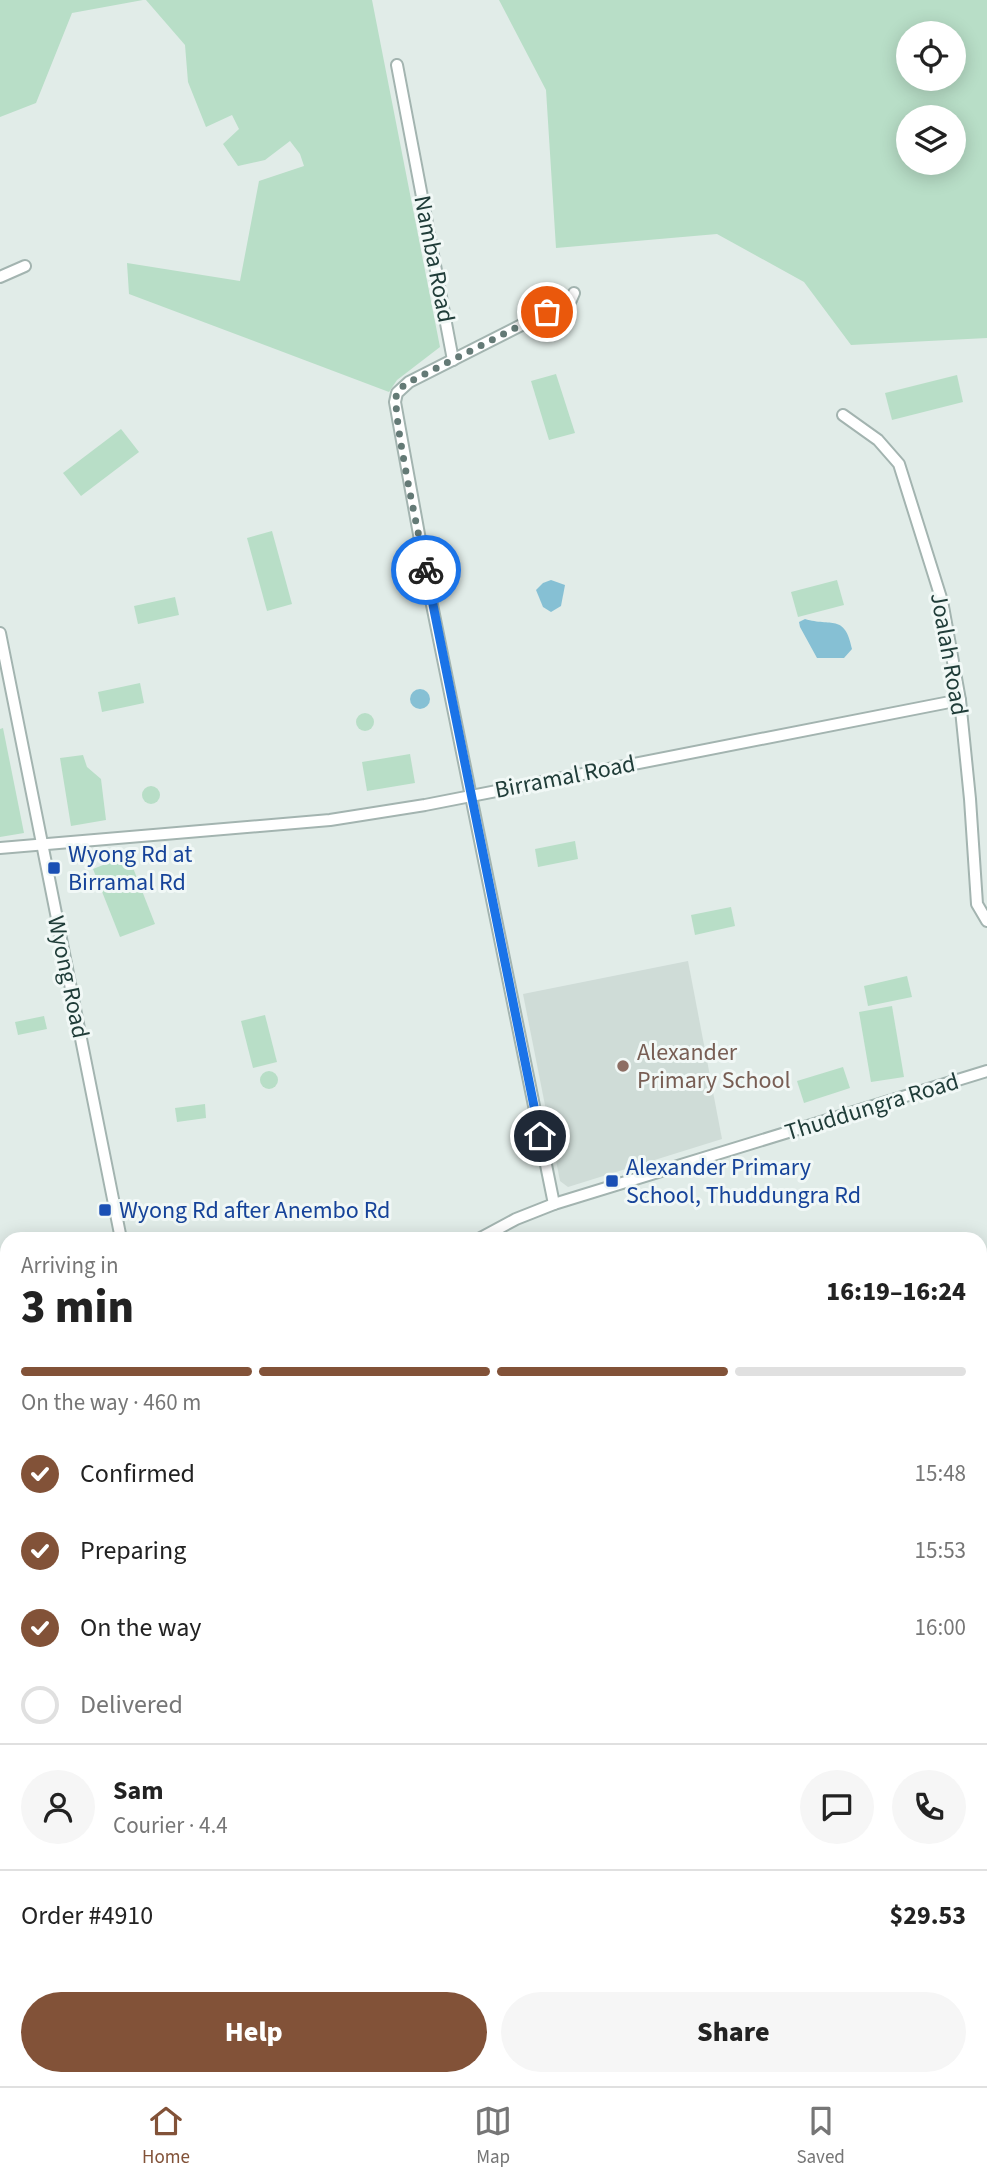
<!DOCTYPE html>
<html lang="en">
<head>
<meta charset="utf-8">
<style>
  :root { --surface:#fff; --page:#f6f6f6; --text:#222; --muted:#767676; --line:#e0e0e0; --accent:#825238 }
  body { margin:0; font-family:"Source Sans 3",sans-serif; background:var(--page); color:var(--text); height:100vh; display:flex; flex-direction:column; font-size:26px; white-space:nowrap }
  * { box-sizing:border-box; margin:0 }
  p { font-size:23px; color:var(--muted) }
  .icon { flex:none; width:38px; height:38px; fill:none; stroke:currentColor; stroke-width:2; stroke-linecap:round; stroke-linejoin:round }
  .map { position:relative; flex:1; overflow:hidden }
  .drawer { position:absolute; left:0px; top:1232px; width:987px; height:854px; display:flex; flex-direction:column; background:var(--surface); border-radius:21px 21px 0 0; box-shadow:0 4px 18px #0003 }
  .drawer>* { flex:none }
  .fabs { position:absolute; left:896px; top:21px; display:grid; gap:14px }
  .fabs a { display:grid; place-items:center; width:70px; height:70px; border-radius:50%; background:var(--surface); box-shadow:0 4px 18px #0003; font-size:35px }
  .pin { position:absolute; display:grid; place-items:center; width:60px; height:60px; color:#fff; margin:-30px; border:4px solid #fff; border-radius:50%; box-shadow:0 2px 7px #0007 }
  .courier { position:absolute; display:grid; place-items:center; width:70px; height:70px; margin:-35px; border:5px solid #1a73e8; border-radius:50%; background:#fff; color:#222; box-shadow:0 2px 9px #0007 }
  .overview em { font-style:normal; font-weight:800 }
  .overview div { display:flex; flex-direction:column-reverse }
  .overview { display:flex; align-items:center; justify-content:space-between; height:119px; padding:0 21px }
  h1 { font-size:46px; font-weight:800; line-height:52px }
  .bar { display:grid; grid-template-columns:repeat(4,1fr); gap:10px 7px; align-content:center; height:84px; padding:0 21px }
  .bar i { height:9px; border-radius:5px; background:var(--line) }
  .bar .active { background:var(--accent) }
  .bar p { grid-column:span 4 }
  .line { display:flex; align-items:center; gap:18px; padding:0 21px; border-top:2px solid var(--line) }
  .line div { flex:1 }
  .round { display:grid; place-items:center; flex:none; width:74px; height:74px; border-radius:37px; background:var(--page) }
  ol { padding:0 21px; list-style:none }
  li { display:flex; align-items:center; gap:21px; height:77px }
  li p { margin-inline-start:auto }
  li .icon { padding:7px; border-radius:50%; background:var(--accent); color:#fff; stroke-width:4 }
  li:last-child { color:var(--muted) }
  li i { width:38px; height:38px; border:4px solid var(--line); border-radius:50% }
  .action { display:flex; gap:14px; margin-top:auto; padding:14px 21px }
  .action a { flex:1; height:80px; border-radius:42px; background:var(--accent); color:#fff; font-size:28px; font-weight:800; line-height:80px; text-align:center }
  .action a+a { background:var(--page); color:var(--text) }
  .tabs { display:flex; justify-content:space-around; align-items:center; height:98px; border-top:2px solid var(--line); background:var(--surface); font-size:19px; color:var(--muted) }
  .tabs a { display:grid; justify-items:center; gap:4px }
  .tabs .active { color:var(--accent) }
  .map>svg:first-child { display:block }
  .built { fill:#cfdcd7 }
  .green { fill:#b8dec7; fill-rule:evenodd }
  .water { fill:#86c0d4 }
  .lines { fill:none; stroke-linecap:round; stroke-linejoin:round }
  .stream { stroke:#86c0d4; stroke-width:2.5 }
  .minor-casing { stroke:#a3b4b0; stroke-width:14 }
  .minor { stroke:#fff; stroke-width:10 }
  .done { stroke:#647a76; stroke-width:7; stroke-dasharray:0 12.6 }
  .route { stroke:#1a73e8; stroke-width:9 }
  .transit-dot { fill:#1a4fb4; stroke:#f1f8f6; stroke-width:2.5 }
  .education-dot { fill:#8d6e63; stroke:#f1f8f6; stroke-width:2.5 }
  .labels { text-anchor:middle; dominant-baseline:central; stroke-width:6; stroke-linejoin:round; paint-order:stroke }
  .street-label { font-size:24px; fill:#203d39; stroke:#f1f8f6 }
  .transit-label { font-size:24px; fill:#164399; stroke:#f1f8f6; text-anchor:start }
  .education-label { font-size:24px; fill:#785e54; stroke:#f1f8f6; text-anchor:start }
</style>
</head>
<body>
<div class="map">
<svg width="987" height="2086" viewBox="0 0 987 2086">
  <rect width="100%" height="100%" fill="#e1ece8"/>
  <path class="built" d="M 688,961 L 722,1139 L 568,1187 L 560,1181 L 523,994 Z"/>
  <g class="green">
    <path d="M 0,0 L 143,0 L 72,13 L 36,103 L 0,117 Z"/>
    <path d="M 146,0 L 372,0 L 440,347 L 397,380 L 389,392 L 129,294 L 127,263 L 240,281 L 259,181 L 304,166 L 300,154 L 290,141 L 265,160 L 238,166 L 223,144 L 239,129 L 232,115 L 206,127 L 188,82 L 185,45 Z"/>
    <path d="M 499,0 L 987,0 L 987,338 L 851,345 L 804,282 L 717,234 L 556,248 L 546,90 ZM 908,33 L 954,33 L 954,79 L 908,79 ZM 908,117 L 954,117 L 954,163 L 908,163 Z"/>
    <path d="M 556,374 L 575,433 L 549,440 L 531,381 Z"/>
    <path d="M 957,375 L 963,402 L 892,420 L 885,393 Z"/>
    <path d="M 121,429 L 139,452 L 81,496 L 63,473 Z"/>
    <path d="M 272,531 L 292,604 L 267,611 L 247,538 Z"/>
    <path d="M 837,580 L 844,605 L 798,617 L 791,592 Z"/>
    <path d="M 175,597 L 179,615 L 138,624 L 134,606 Z"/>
    <path d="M 140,683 L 144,703 L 102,712 L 98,692 Z"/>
    <circle cx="365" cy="722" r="9"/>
    <path d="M 3,728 L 24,833 L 0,837 L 0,729 Z"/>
    <path d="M 410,754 L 415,783 L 367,791 L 362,762 Z"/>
    <path d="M 83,755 L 87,767 L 101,779 L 106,820 L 71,826 L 60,758 Z"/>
    <circle cx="151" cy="795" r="9"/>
    <path d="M 575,841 L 578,859 L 538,867 L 535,849 Z"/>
    <path d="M 128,855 L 155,924 L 120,937 L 93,869 Z"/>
    <path d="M 731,907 L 735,926 L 695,935 L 691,915 Z"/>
    <path d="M 907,976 L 912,997 L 868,1006 L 864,986 Z"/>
    <path d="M 892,1006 L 904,1077 L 871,1082 L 859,1012 Z"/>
    <path d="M 265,1015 L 277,1062 L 253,1068 L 241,1021 Z"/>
    <path d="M 44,1016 L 47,1029 L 18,1035 L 15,1022 Z"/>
    <path d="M 843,1067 L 850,1088 L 804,1103 L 797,1081 Z"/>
    <circle cx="269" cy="1080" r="9"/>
    <path d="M 205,1104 L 206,1118 L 177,1122 L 175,1108 Z"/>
    <path d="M 987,1558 L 987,1599 L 980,1594 L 980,1568 Z"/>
    <path d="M 0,1614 L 7,1614 L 7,2079 L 142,2079 L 124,2086 L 0,2086 Z"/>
  </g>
  <g class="water">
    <path d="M 551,580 L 565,585 L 561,606 L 551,612 L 543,607 L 536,590 L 543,583 Z"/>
    <path d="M 805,619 C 831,627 845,613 852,649 L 844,658 L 817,658 L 800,627 L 799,622 Z"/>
    <circle cx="420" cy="699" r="10"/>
  </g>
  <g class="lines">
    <path class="stream" d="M 0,1963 L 7,1962"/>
    <g class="minor-casing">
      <g id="minor">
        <path d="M 397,65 L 453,360"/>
        <path d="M 0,277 L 25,266"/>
        <path d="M 843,415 L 878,440 L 899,464 L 942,601 L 960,700 L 970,799 L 977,904 L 987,921"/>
        <path d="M 0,633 L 121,1239"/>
        <path d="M 0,848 L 330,820 L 425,805 L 960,700"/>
        <path d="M 554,1204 L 430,595 L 395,402 L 397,393 L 409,382 L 571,300 L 574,293"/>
        <path d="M 479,1239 L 516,1219 L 554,1204 L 987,1071"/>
        <path d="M 0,1278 L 7,1281"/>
        <path d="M 679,2086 L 680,2079"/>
      </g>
    </g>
    <use href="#minor" class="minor"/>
  </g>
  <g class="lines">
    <path class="done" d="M 426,570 C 421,545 390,407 397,393 C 399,388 405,385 409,382 L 547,312"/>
    <path class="route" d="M 426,570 L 540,1136"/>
  </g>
  <g class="transit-dot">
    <rect x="47" y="861" width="14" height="14" rx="3.5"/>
    <rect x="605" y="1174" width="14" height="14" rx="3.5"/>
    <rect x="98" y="1203" width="14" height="14" rx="3.5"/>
  </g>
  <circle class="education-dot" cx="623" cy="1066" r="7"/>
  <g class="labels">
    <g class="street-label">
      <text transform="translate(434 259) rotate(79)">Namba Road</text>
      <text transform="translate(949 654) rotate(80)">Joalah Road</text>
      <text transform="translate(565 777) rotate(-11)">Birramal Road</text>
      <text transform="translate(68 977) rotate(78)">Wyong Road</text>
      <text transform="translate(872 1107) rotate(-17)">Thuddungra Road</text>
    </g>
    <g class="transit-label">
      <text x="68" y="854">Wyong Rd at<tspan x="68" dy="28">Birramal Rd</tspan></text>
      <text x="626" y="1167">Alexander Primary<tspan x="626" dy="28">School, Thuddungra Rd</tspan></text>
      <text x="119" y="1210">Wyong Rd after Anembo Rd</text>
    </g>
    <g class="education-label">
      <text x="637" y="1052">Alexander<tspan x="637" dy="28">Primary School</tspan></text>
    </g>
  </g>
</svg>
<div class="fabs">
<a><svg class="icon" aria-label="locate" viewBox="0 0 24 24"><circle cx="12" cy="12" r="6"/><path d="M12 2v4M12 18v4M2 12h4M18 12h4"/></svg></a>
<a><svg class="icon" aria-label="layers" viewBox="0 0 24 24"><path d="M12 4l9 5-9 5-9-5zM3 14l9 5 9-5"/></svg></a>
</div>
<div class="pin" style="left:547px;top:312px;background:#ea580c"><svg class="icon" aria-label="bag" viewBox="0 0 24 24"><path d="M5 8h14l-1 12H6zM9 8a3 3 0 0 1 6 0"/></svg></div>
<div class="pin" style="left:540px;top:1136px;background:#1f2937"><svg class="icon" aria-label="home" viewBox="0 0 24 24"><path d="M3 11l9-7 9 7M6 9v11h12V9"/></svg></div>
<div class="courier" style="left:426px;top:570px"><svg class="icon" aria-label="bike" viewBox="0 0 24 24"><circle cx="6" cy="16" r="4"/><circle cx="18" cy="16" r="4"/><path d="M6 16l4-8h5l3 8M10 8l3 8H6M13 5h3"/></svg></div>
<section class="drawer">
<div class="overview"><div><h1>3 min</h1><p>Arriving in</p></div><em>16:19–16:24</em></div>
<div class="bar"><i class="active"></i><i class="active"></i><i class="active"></i><i></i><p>On the way · 460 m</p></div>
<ol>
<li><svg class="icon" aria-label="check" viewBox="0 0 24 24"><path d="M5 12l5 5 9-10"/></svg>Confirmed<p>15:48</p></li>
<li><svg class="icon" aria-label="check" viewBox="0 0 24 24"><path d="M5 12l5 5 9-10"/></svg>Preparing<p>15:53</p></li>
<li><svg class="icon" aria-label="check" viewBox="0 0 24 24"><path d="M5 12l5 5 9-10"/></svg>On the way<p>16:00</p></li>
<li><i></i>Delivered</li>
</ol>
<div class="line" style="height:126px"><a class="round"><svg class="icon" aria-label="person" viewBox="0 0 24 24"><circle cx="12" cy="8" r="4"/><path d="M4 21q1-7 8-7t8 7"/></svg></a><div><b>Sam</b><p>Courier · 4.4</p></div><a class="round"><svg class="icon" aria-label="chat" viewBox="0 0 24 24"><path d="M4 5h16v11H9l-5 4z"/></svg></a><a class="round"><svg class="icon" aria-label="phone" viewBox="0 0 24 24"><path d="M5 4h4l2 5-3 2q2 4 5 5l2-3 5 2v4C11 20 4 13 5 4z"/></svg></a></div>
<div class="line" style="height:91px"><div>Order #4910</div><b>$29.53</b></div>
<div class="action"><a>Help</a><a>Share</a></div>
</section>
</div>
<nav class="tabs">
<a class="active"><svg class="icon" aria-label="home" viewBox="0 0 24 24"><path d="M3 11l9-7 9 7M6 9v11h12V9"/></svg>Home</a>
<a><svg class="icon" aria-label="map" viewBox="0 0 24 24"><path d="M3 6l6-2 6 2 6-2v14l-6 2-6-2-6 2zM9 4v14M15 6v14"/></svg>Map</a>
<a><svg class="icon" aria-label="saved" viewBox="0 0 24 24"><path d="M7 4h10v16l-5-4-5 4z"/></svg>Saved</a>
</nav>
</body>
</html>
